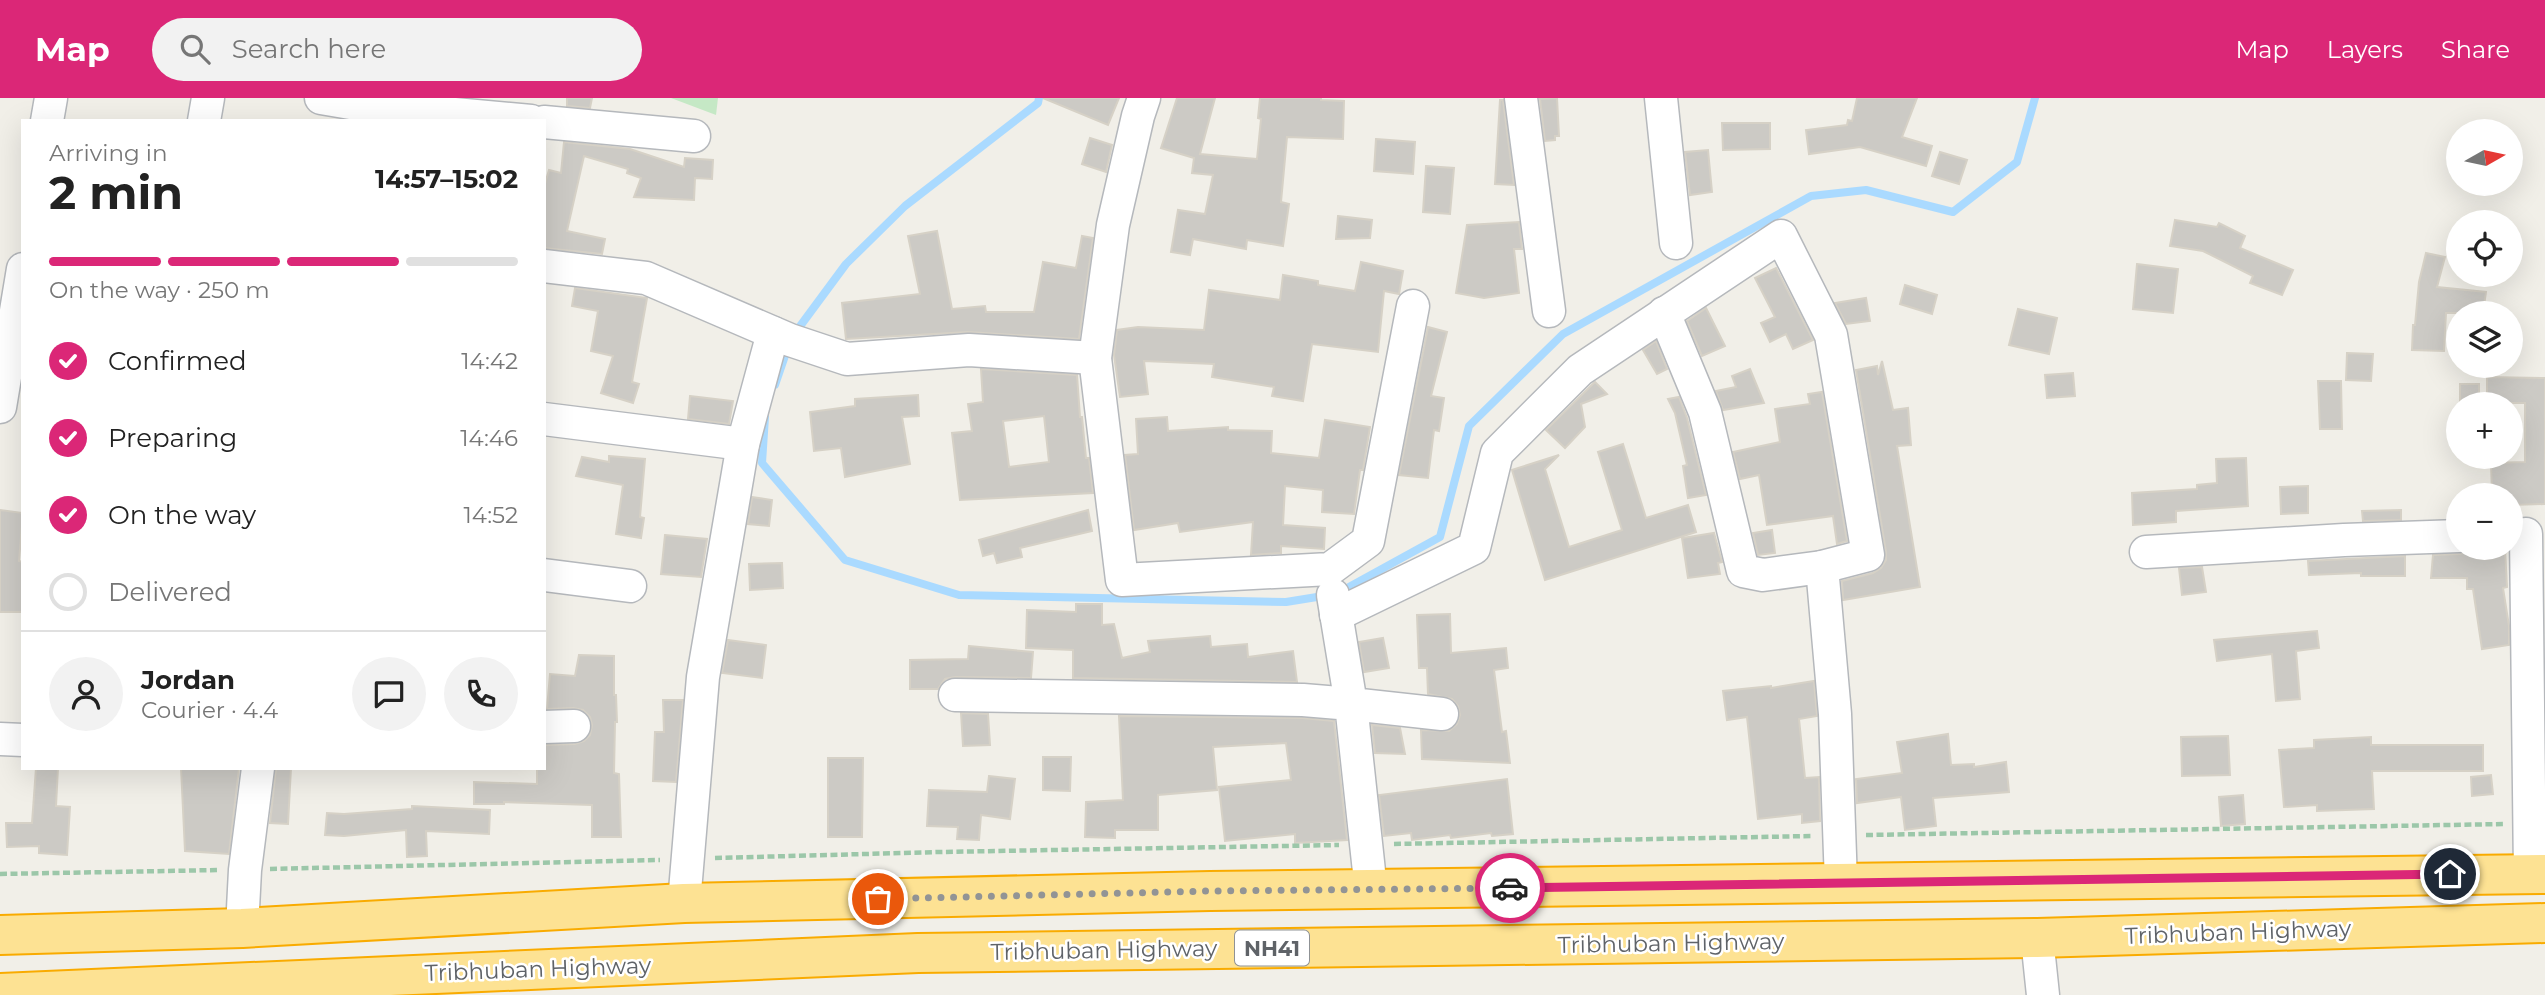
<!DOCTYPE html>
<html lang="en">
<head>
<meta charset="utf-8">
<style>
  :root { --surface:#fff; --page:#f2f2f2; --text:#222; --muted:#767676; --line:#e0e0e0; --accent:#db2777 }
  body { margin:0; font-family:Montserrat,sans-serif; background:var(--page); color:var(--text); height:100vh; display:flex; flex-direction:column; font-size:26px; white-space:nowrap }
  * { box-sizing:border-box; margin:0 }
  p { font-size:23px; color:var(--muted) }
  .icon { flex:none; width:38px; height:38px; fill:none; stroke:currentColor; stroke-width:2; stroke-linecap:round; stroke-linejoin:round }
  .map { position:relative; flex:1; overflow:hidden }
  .sheet { position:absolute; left:21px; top:21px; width:525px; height:651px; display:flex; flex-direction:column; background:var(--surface); border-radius:0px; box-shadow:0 7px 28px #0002 }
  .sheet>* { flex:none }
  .needle { width:46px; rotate:81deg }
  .controls { position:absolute; left:2446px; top:21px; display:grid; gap:14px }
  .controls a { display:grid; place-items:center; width:77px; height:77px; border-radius:50%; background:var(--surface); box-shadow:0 7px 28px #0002; font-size:35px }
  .pin { position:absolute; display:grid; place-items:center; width:60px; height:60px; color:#fff; margin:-30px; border:4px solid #fff; border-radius:50%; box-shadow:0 2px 7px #0007 }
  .courier { position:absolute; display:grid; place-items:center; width:70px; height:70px; margin:-35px; border:5px solid #db2777; border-radius:50%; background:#fff; color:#222; box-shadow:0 2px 9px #0007 }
  .headline em { font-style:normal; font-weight:700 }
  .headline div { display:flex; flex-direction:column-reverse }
  .headline { display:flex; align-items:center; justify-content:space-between; height:119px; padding:0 28px }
  h1 { font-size:46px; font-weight:700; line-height:52px }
  .bar { display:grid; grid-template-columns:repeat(4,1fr); gap:10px 7px; align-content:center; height:84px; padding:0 28px }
  .bar i { height:9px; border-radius:5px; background:var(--line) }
  .bar .on { background:var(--accent) }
  .bar p { grid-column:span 4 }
  .line { display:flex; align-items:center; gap:18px; padding:0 28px; border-top:2px solid var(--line) }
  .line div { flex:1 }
  .round { display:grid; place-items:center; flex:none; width:74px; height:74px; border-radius:37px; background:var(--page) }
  ol { padding:0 28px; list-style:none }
  li { display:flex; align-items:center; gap:21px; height:77px }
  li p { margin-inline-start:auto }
  li .icon { padding:7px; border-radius:50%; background:var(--accent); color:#fff; stroke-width:4 }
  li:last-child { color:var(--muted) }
  li i { width:38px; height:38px; border:4px solid var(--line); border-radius:50% }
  header { display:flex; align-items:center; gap:42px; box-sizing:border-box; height:98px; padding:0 35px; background:var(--accent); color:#fff }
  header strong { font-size:33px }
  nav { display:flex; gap:38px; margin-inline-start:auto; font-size:24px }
  .search { width:490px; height:63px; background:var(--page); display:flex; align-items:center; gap:18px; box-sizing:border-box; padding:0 24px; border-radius:38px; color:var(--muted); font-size:26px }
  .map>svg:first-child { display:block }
  .green { fill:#c5e8c5 }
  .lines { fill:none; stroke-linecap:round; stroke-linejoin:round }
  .stream { stroke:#aadaff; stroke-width:8 }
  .building { fill:#cccac5; stroke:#d6d1c6; stroke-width:2; fill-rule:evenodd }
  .minor-casing { stroke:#b5b8bc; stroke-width:35 }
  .highway-casing { stroke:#f9ab00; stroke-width:42 }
  .path { stroke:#9cc7a9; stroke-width:4.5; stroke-dasharray:7 3.5; stroke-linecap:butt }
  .minor { stroke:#fff; stroke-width:32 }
  .highway { stroke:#fde293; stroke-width:38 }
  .done { stroke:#929495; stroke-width:7; stroke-dasharray:0 12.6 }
  .route { stroke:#db2777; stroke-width:9 }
  .labels { text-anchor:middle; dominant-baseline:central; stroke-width:5; stroke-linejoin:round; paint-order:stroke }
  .shield { fill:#fff; stroke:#8f9295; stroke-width:2 }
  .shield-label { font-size:21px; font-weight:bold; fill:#5f6368 }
  .street-label { font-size:23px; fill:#5f6368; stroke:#fff }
</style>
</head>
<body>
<header>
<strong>Map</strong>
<div class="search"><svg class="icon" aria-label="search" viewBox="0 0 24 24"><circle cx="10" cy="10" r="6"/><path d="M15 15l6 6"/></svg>Search here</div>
<nav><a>Map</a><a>Layers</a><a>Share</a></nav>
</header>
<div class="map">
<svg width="2545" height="897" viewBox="0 0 2545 897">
  <rect width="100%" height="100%" fill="#f1efe8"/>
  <path class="green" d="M 671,0 L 718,0 L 716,17 Z"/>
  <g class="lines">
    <g class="stream">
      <path d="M 795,235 L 846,166 L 905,108 L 1038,5 L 1039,0"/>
      <path d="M 775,287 L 788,249"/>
      <path d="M 765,319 L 762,365 L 845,462 L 959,497 L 1286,504 L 1317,499"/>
      <path d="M 1349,489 L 1440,439 L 1469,328 L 1563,236 L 1811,98 L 1866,92 L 1953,114 L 2017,64 L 2035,0"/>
    </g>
  </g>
  <g class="building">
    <path d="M 567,0 L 592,0 L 590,10 L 567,8 Z"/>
    <path d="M 1043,0 L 1119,0 L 1108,27 Z"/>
    <path d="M 1177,0 L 1215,0 L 1200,56 L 1257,61 L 1261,21 L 1258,20 L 1260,0 L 1321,0 L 1321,2 L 1344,3 L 1343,41 L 1287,39 L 1281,104 L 1289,106 L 1283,148 L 1247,142 L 1246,151 L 1193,141 L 1190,157 L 1171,154 L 1178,112 L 1205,116 L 1213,77 L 1192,75 L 1194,60 L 1161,50 Z"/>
    <path d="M 1557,0 L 1559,38 L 1555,38 L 1555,42 L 1545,43 L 1540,1 Z"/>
    <path d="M 1857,0 L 1917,0 L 1902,39 L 1932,48 L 1926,68 L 1860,49 L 1809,56 L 1806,32 L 1847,27 L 1848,22 L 1852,23 Z"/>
    <path d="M 1500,2 L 1503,2 L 1514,87 L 1495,86 Z"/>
    <path d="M 1722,25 L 1770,25 L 1770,51 L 1723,52 Z"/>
    <path d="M 1090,40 L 1112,47 L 1106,74 L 1082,66 Z"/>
    <path d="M 1376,41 L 1415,44 L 1413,76 L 1374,73 Z"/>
    <path d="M 564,44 L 630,51 L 684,69 L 685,60 L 713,62 L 712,81 L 695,80 L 694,102 L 634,99 L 641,80 L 627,75 L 628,71 L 584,58 L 567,133 L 605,141 L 602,156 L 544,150 L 544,89 L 549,72 L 561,75 Z"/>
    <path d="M 1708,52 L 1712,94 L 1690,97 L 1685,54 Z"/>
    <path d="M 1940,54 L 1967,62 L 1959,86 L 1932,78 Z"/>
    <path d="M 1426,68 L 1454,70 L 1450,116 L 1423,114 Z"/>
    <path d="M 1338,118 L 1372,122 L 1370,140 L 1336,141 Z"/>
    <path d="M 2175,122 L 2217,129 L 2219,125 L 2245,138 L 2240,150 L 2293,172 L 2282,197 L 2250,185 L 2253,178 L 2203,153 L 2170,148 Z"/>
    <path d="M 1519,124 L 1522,151 L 1514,151 L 1519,195 L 1484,200 L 1456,195 L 1467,127 Z"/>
    <path d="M 937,133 L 952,211 L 985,208 L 986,214 L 1034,214 L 1043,164 L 1076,170 L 1082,138 L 1093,140 L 1079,241 L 968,234 L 846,241 L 842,205 L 920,196 L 908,138 Z"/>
    <path d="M 2426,155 L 2445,159 L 2437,189 L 2486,194 L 2483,215 L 2446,215 L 2444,253 L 2412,252 L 2413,227 L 2415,227 L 2419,184 Z"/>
    <path d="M 1361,164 L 1403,173 L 1399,196 L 1384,193 L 1378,254 L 1312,246 L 1303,303 L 1272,298 L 1274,289 L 1212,279 L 1214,266 L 1144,263 L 1148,296 L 1120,299 L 1114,257 L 1117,232 L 1138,229 L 1204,232 L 1209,192 L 1280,202 L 1283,177 L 1318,183 L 1318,187 L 1355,193 Z"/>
    <path d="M 2137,166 L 2178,171 L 2173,215 L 2133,211 Z"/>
    <path d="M 1776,170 L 1813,242 L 1793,251 L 1786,236 L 1770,244 L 1761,225 L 1775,219 L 1755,180 Z"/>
    <path d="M 1905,187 L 1937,197 L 1932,216 L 1900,206 Z"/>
    <path d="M 575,190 L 647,200 L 632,284 L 639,286 L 633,305 L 601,295 L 613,258 L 591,253 L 598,213 L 572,208 Z"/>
    <path d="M 1866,200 L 1870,223 L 1846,226 L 1835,205 Z"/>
    <path d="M 1706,210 L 1725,248 L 1702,258 L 1687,223 Z"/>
    <path d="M 2018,211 L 2057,220 L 2049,256 L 2009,247 Z"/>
    <path d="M 1428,229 L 1447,234 L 1431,298 L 1444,300 L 1439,333 L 1434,332 L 1428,380 L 1399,377 Z"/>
    <path d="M 1656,243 L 1667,271 L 1657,276 L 1643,252 Z"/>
    <path d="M 2347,255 L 2373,256 L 2371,283 L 2346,282 Z"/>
    <path d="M 1882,263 L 1893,312 L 1908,310 L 1911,347 L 1897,348 L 1920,489 L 1843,502 L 1842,483 L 1873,475 L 1881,470 L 1886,462 L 1886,454 L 1856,272 L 1877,268 L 1878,277 Z"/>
    <path d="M 981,271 L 1077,277 L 1080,319 L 1082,319 L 1086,360 L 1089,360 L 1093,395 L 960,402 L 952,335 L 972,333 L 968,306 L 983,304 ZM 1044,318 L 1049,364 L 1009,369 L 1003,323 Z"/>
    <path d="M 1750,271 L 1764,305 L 1723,312 L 1716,293 L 1736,289 L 1732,278 Z"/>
    <path d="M 2073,275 L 2075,298 L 2047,300 L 2045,277 Z"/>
    <path d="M 2487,279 L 2545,280 L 2545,406 L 2511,407 L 2511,397 L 2492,397 L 2491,365 L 2525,364 L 2525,305 L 2487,305 Z"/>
    <path d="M 2318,283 L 2341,283 L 2342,331 L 2320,331 Z"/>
    <path d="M 1595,284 L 1607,296 L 1581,306 L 1585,329 L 1565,350 L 1546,332 Z"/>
    <rect x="2460" y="286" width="19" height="20"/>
    <path d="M 1822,294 L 1847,443 L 1837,446 L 1833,418 L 1767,427 L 1759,377 L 1740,381 L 1733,354 L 1780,344 L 1775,311 L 1810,306 L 1808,296 Z"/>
    <path d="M 918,297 L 919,318 L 902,319 L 910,366 L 845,379 L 841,350 L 814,353 L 810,314 L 855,308 L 855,301 Z"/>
    <path d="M 690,298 L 733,303 L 729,326 L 688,321 Z"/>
    <path d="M 1679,299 L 1687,320 L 1706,397 L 1688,400 L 1683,368 L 1687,367 L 1675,315 L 1668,301 Z"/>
    <path d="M 1167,319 L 1168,333 L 1228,329 L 1228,332 L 1272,333 L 1271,355 L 1319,360 L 1325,322 L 1370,329 L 1363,372 L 1360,372 L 1354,416 L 1322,414 L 1323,392 L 1285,388 L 1283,427 L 1325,430 L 1324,451 L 1281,448 L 1281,455 L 1251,457 L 1253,424 L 1180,434 L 1178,425 L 1134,432 L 1125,357 L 1138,356 L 1136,321 Z"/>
    <path d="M 1623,346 L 1646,420 L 1688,407 L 1696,434 L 1545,482 L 1512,372 L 1559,357 L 1545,371 L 1569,449 L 1622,432 L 1598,354 Z"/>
    <path d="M 609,358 L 645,361 L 640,419 L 644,420 L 641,440 L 616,436 L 623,387 L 576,378 L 582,359 L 609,364 Z"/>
    <path d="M 2246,360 L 2248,408 L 2176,413 L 2176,424 L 2133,427 L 2132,395 L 2197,391 L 2197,387 L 2217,385 L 2216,361 Z"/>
    <path d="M 2308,388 L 2308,415 L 2281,416 L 2280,389 Z"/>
    <path d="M 752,399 L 772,402 L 769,428 L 748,426 Z"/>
    <path d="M 0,412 L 23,415 L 19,463 L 23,464 L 23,514 L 0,514 Z"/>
    <path d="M 1088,412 L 1092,433 L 1020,450 L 1022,459 L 997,465 L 994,455 L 983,458 L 979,442 Z"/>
    <path d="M 2401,412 L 2401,422 L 2363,423 L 2362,413 Z"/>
    <path d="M 1772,432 L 1775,455 L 1758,457 L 1753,435 Z"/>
    <path d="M 1714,435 L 1722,464 L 1718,465 L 1720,476 L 1688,480 L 1682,440 Z"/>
    <path d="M 665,437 L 707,441 L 701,479 L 661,476 Z"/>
    <path d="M 2472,450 L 2505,450 L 2507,489 L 2503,490 L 2509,528 L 2509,547 L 2482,551 L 2473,491 L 2467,491 L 2467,480 L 2431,480 L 2433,457 L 2460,456 Z"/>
    <path d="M 2405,458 L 2405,478 L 2361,478 L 2361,475 L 2309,477 L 2308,463 Z"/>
    <path d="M 782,465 L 783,490 L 750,492 L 749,466 Z"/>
    <path d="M 2202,469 L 2206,494 L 2182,497 L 2179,470 Z"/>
    <path d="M 1076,506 L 1102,506 L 1102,527 L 1114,526 L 1122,560 L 1150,554 L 1148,543 L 1210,538 L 1211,549 L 1247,546 L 1248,559 L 1293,553 L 1297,584 L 1073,580 L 1073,552 L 1026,550 L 1027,512 L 1076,514 Z"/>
    <path d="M 1450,516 L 1451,555 L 1506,550 L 1508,570 L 1494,572 L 1502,634 L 1506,633 L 1510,665 L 1422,661 L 1421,632 L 1449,633 L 1457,626 L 1460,617 L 1458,608 L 1452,601 L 1428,596 L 1427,570 L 1419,570 L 1417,517 Z"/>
    <path d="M 2317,533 L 2319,550 L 2296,553 L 2300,601 L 2276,603 L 2272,556 L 2217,563 L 2214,542 Z"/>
    <path d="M 1383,540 L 1389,570 L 1364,574 L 1359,544 Z"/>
    <path d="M 728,542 L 766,547 L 762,580 L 722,575 Z"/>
    <path d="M 969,548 L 1033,554 L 1031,580 L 955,579 L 945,581 L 938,591 L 910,591 L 910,562 L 968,561 Z"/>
    <path d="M 579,557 L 614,558 L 614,597 L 616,597 L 617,624 L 615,624 L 614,675 L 619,676 L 621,739 L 592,739 L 592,707 L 504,704 L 504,706 L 474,706 L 474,684 L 537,686 L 537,670 L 544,670 L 544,647 L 575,646 L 584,643 L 590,637 L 592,627 L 590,619 L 583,612 L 573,610 L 547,611 L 550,576 L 575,578 Z"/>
    <path d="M 1814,583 L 1817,618 L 1799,621 L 1805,680 L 1819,679 L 1820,723 L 1802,725 L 1802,716 L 1758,721 L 1747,619 L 1727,622 L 1723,593 L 1771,588 L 1771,590 Z"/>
    <path d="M 663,602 L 683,602 L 676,684 L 653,683 L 655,634 L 664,634 Z"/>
    <path d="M 961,615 L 988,616 L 990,647 L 963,648 Z"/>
    <path d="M 1119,618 L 1302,620 L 1334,623 L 1347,742 L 1295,745 L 1295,736 L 1225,743 L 1219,689 L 1291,682 L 1286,645 L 1213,649 L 1217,692 L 1158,697 L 1158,732 L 1115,732 L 1115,740 L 1085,739 L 1086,704 L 1123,702 Z"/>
    <path d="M 1372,627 L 1400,630 L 1405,656 L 1375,655 Z"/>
    <path d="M 1948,636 L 1951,667 L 1974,666 L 1974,669 L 2006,664 L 2009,694 L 1933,700 L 1936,728 L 1905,732 L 1901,699 L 1857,705 L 1856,681 L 1902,675 L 1897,644 Z"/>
    <path d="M 2228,638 L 2230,677 L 2182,678 L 2181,639 Z"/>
    <path d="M 2371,639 L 2371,647 L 2483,647 L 2483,673 L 2372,673 L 2374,711 L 2317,713 L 2317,707 L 2284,709 L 2279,652 L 2314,650 L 2314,642 Z"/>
    <path d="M 1043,659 L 1071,659 L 1070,693 L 1043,692 Z"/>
    <path d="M 828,660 L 863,660 L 862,739 L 828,739 Z"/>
    <path d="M 36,670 L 58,670 L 56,708 L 70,709 L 67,757 L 39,755 L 39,748 L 7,749 L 6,725 L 32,725 Z"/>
    <path d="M 181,670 L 239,670 L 229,756 L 185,753 Z"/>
    <path d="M 276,670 L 291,670 L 288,726 L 270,725 Z"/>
    <path d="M 2491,677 L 2493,696 L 2472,698 L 2471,679 Z"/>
    <path d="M 989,678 L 1015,681 L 1010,721 L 981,717 L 979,742 L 957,741 L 958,729 L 927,728 L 929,692 L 987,694 Z"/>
    <path d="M 1507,681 L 1513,736 L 1492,738 L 1491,735 L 1451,740 L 1450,737 L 1412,742 L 1411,735 L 1384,738 L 1379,697 Z"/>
    <path d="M 2243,697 L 2245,726 L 2221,728 L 2219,699 Z"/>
    <path d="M 412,708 L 490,712 L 489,736 L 426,733 L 427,758 L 407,759 L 406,732 L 344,738 L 325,737 L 327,715 L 344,716 L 412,711 Z"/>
  </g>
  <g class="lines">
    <g class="minor-casing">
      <g id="minor">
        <path d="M 321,0 L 368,8 L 531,23"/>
        <path d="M 1144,0 L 1138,18 L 1113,127 L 1095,260 L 1122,482 L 1330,471 L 1368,443 L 1413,208"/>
        <path d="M 1521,0 L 1549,213"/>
        <path d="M 1661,0 L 1676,145"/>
        <path d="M 47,23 L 51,0"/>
        <path d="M 204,23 L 208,0"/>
        <path d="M 544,24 L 694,38"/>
        <path d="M 544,168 L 646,180 L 790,242 L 847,261 L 969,252 L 1095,260"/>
        <path d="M 1664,215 L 1705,314 L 1743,473 L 1763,477 L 1822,469"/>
        <path d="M 0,309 L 23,171"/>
        <path d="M 544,321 L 743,346"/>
        <path d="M 2526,436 L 2530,777"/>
        <path d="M 2146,454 L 2344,442 L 2459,438"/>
        <path d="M 544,477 L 630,488"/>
        <path d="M 1333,497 L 1351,606 L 1442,616"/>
        <path d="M 1336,517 L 1474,450 L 1497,355 L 1580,272 L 1781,138 L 1831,237 L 1868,457 L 1822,469 L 1835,616 L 1841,785"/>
        <path d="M 955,597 L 1303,602 L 1351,606 L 1371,792"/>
        <path d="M 544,629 L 574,628"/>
        <path d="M 0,641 L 23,642"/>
        <path d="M 684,805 L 703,579 L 743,346 L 773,235"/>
        <path d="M 242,830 L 245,772 L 258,670"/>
        <path d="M 2037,840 L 2043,897"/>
      </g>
    </g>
    <g class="highway-casing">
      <g id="highway">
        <path d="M 0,837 L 242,830 L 684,805 L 1210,793 L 2545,776"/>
        <path d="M 0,895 L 918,855 L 2037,840 L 2545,825"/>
      </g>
    </g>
    <g class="path">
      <path d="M 1866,737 L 2505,726"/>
      <path d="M 1394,746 L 1812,738"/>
      <path d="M 715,760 L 940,754 L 1339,747"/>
      <path d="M 270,771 L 660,762"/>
      <path d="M 0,776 L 220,772"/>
    </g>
    <use href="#minor" class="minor"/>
    <use href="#highway" class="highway"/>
  </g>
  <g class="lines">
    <path class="done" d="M 878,801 L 1210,793 L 1510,790"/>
    <path class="route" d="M 1510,790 L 2450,776"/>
  </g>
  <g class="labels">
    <rect class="shield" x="1235" y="832.5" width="74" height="35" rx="5"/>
    <g class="shield-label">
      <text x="1272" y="850">NH41</text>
    </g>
    <g class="street-label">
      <text transform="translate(2238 834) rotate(-2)">Tribhuban Highway</text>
      <text transform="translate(1671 845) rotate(-1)">Tribhuban Highway</text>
      <text transform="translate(1104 852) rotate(-1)">Tribhuban Highway</text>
      <text transform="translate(538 871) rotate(-2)">Tribhuban Highway</text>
    </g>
  </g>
</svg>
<div class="controls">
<a><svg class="needle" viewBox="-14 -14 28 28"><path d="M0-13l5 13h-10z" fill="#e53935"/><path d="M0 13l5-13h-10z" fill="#767676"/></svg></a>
<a><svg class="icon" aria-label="locate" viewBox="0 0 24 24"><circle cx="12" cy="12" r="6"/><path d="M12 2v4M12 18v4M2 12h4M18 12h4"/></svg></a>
<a><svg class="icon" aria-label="layers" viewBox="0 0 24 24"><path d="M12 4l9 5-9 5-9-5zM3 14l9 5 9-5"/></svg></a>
<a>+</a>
<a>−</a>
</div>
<div class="pin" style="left:878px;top:801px;background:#ea580c"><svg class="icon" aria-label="bag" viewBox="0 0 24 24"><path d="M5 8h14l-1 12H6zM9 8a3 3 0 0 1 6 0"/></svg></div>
<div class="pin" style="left:2450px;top:776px;background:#1f2937"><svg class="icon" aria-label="home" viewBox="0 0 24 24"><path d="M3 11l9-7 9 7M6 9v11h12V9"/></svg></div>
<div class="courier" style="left:1510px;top:790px"><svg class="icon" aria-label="car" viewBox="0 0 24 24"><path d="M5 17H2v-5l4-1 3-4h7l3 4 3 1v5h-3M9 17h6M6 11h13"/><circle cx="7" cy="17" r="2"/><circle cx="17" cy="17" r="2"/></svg></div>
<section class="sheet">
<div class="headline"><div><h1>2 min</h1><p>Arriving in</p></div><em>14:57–15:02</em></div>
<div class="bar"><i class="on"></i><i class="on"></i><i class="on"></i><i></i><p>On the way · 250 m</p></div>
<ol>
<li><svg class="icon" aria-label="check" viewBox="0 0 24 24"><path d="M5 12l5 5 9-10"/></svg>Confirmed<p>14:42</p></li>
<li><svg class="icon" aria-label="check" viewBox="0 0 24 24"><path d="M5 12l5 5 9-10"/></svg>Preparing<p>14:46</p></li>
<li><svg class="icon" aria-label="check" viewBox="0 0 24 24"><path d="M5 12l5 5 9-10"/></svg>On the way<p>14:52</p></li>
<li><i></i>Delivered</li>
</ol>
<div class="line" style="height:126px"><a class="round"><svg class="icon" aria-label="person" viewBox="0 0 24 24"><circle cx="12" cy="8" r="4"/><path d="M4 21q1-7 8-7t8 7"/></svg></a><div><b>Jordan</b><p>Courier · 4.4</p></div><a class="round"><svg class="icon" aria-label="chat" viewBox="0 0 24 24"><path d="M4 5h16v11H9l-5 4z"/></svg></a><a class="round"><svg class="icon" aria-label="phone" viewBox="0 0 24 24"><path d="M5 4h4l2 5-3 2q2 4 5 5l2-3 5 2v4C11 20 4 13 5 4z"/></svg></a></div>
</section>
</div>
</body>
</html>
